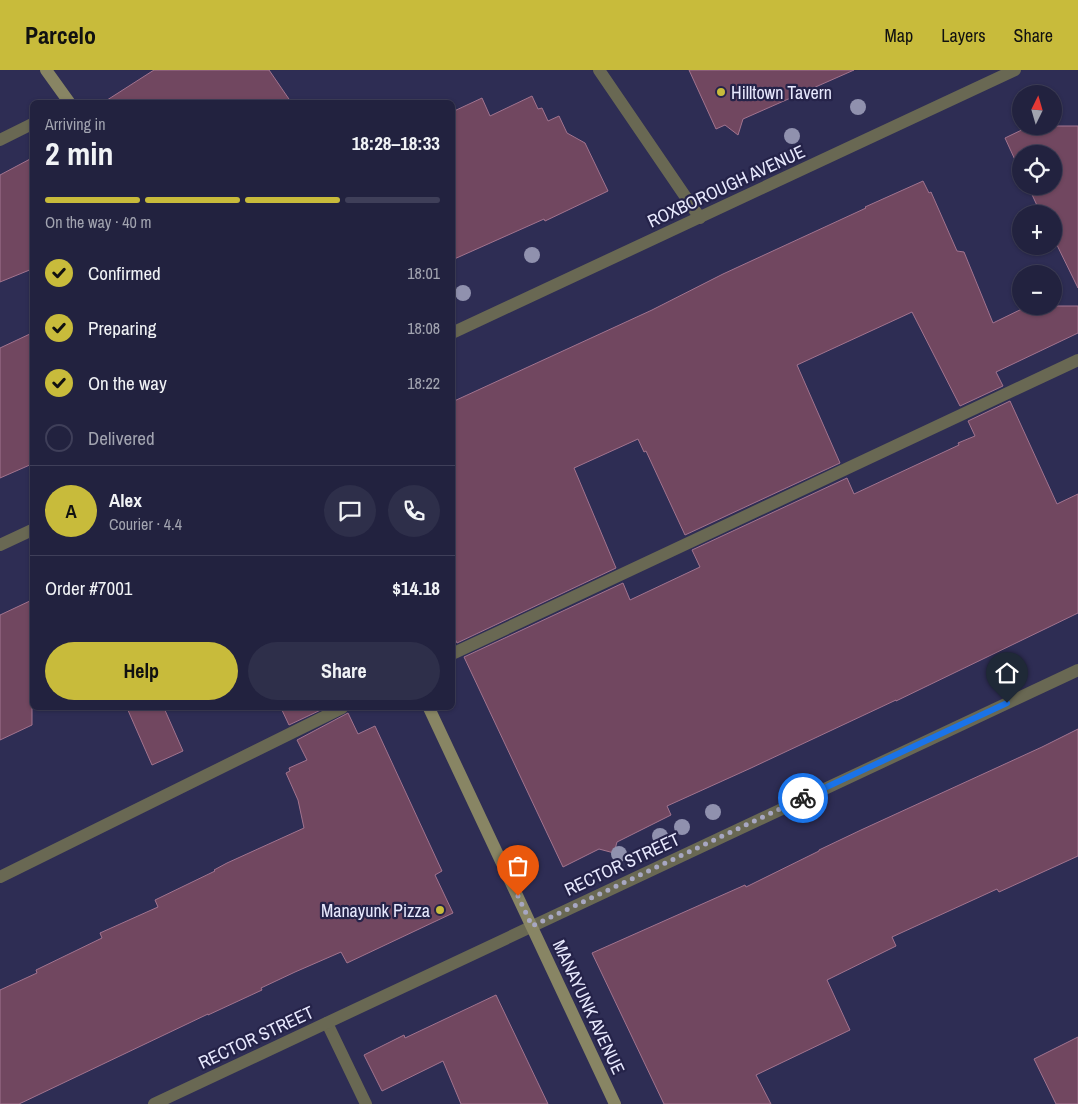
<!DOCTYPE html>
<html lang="en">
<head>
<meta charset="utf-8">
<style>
  :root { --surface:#22223f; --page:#2e2f4a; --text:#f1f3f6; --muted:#a2a4b0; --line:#3f3f59; --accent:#c8bb3b }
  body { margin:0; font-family:"Archivo Narrow",sans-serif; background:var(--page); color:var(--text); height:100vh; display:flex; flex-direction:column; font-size:19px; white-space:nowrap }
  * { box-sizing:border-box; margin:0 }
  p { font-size:16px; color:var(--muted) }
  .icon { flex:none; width:28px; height:28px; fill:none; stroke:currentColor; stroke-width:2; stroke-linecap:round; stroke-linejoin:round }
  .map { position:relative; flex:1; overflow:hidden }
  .details { position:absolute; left:30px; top:30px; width:425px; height:610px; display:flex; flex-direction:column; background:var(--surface); border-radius:8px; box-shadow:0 1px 4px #0004,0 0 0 1px var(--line) }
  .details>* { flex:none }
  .needle { width:32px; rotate:5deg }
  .fabs { position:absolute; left:1012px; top:15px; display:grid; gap:10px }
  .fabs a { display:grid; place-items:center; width:50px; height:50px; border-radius:50%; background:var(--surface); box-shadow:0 1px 4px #0004,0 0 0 1px var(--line); font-size:25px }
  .pin { position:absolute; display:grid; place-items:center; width:42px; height:42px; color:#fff; margin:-51px -21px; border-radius:50% 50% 50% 0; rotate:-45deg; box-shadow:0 0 5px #0007 }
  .pin .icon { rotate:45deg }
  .courier { position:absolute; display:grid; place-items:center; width:50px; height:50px; margin:-25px; border:4px solid #1a73e8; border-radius:50%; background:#fff; color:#222; box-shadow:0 1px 6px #0007 }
  .headline em { font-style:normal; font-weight:700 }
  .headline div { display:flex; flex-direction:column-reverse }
  .headline { display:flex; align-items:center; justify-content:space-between; height:85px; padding:0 15px }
  h1 { font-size:32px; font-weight:700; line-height:38px }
  .bar { display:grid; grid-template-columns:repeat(4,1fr); gap:8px 5px; align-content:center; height:60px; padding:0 15px }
  .bar i { height:6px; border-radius:4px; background:var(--line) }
  .bar .active { background:var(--accent) }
  .bar p { grid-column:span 4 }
  .line { display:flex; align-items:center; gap:12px; padding:0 15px; border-top:1px solid var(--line) }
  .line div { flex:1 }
  .round { display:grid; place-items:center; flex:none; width:52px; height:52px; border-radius:26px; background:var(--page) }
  ol { padding:0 15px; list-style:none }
  li { display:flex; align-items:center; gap:15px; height:55px }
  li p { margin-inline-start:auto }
  li .icon { padding:5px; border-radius:50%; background:var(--accent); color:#111; stroke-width:4 }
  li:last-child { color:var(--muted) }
  li i { width:28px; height:28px; border:2px solid var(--line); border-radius:50% }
  .action { display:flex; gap:10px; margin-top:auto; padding:10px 15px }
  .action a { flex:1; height:58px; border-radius:30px; background:var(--accent); color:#111; font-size:20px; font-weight:700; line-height:58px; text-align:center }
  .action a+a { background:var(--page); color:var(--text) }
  header { display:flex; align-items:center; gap:30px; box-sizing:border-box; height:70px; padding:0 25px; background:var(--accent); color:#111 }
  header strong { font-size:24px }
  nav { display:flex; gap:28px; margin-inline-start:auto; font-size:18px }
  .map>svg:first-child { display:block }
  .building { fill:#714760; stroke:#a2748f }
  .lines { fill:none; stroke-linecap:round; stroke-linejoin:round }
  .lane { stroke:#696853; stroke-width:12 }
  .street { stroke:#696853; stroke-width:12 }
  .secondary { stroke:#888564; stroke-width:12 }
  .tree { fill:#9091ae }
  .done { stroke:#a7a7c2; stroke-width:5; stroke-dasharray:0 9 }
  .route { stroke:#1a73e8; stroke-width:6 }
  .poi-dot { fill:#c8bb3b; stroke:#252349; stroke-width:2 }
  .labels { text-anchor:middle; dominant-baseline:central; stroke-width:4.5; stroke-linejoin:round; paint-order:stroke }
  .poi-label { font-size:18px; fill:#e8e9fe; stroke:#252349; text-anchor:start }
  .street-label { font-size:18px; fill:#e8e9fe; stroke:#252349 }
</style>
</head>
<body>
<header>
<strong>Parcelo</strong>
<nav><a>Map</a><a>Layers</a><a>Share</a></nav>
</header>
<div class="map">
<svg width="1078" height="1034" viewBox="0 0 1078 1034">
  <rect width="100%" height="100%" fill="#2e2d54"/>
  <g class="building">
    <path d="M 154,0 L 269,0 L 291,32 L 104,32 Z"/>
    <path d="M 689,0 L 854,0 L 743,49 L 738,65 L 725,55 L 716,59 Z"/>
    <path d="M 532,26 L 538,39 L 542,38 L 548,51 L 559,46 L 567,63 L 585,73 L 608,121 L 545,151 L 544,149 L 452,190 L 452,42 L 482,28 L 490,46 Z"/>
    <path d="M 1030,56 L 1078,56 L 1078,218 L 1054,169 L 1054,144 L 1041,144 L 1028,116 L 1054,116 L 1054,84 L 1021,84 L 1021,103 L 1005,68 Z"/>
    <path d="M 32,88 L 32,199 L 0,212 L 0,105 Z"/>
    <path d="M 923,111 L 929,123 L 931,122 L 957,181 L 964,182 L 993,253 L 1028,236 L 1078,236 L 1078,263 L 996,302 L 1003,316 L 960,336 L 912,242 L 797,295 L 840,393 L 685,465 L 646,381 L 644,382 L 638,369 L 574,398 L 616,498 L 457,573 L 452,563 L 452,332 L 652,240 L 723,204 L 866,138 L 865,137 Z"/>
    <path d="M 32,263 L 32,394 L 0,408 L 0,278 Z"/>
    <path d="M 1010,331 L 1057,434 L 1078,424 L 1078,543 L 896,631 L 896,630 L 751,698 L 667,736 L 671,745 L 617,772 L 614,783 L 599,779 L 563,797 L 464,587 L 623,513 L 630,530 L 700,497 L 692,480 L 847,408 L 854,424 L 959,375 L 958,373 L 975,366 L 968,351 Z"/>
    <path d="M 32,530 L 32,655 L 0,670 L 0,545 Z"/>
    <path d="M 127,638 L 164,638 L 183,681 L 152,695 Z"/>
    <path d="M 281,638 L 325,638 L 289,655 Z"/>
    <path d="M 348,643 L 358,664 L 375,656 L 442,801 L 435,805 L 453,843 L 347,893 L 341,882 L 295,902 L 261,918 L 262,920 L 208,945 L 208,944 L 19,1034 L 0,1034 L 0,920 L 37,903 L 36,900 L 102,868 L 100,863 L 158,837 L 155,830 L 215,801 L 214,800 L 227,793 L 304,758 L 298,730 L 286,703 L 290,701 L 289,698 L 307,690 L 297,670 Z"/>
    <path d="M 1078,659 L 1078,786 L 999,822 L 997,819 L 892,867 L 896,876 L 827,910 L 850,960 L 756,1005 L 771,1034 L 664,1034 L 592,883 L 745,815 L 746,817 L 819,781 L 819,780 L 861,760 L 1042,677 Z"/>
    <path d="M 496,925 L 548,1034 L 461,1034 L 443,991 L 382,1021 L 364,985 L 404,965 L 405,968 Z"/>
    <path d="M 1078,967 L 1078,1034 L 1056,1034 L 1034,989 Z"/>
  </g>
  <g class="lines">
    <g class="lane">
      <path d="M 452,584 L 1078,290"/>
      <path d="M 0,807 L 342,638"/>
      <path d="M 327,953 L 366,1034"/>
    </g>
    <g class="street">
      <path d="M 599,0 L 700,148"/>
      <path d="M 0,70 L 32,54"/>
      <path d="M 452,263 L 1015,0"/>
      <path d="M 0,475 L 32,460"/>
      <path d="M 154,1034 L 1078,600"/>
    </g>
    <g class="secondary">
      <path d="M 46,0 L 69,32"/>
      <path d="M 429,638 L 615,1034"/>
    </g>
  </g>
  <g class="tree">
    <circle cx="858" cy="37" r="8"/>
    <circle cx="792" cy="66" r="8"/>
    <circle cx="532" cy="185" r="8"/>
    <circle cx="463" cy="223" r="8"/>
    <circle cx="713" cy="742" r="8"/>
    <circle cx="682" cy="757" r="8"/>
    <circle cx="660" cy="766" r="8"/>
    <circle cx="619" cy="784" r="8"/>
  </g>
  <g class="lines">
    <path class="done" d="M 518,826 L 532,856 L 803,728"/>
    <path class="route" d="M 803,728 L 1007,633"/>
  </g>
  <g class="poi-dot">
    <circle cx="721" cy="22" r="5"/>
    <circle cx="440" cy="840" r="5"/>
  </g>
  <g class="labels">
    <g class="poi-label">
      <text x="731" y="22">Hilltown Tavern</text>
      <text x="430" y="840" text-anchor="end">Manayunk Pizza</text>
    </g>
    <g class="street-label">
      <text transform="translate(726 116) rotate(-25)">ROXBOROUGH AVENUE</text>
      <text transform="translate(622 794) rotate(-25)">RECTOR STREET</text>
      <text transform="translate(589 937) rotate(65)">MANAYUNK AVENUE</text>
      <text transform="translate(256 967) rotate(-25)">RECTOR STREET</text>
    </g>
  </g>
</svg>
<div class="fabs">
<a><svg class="needle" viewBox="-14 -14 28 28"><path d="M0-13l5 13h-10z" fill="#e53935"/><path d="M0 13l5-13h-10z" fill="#a2a4b0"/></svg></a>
<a><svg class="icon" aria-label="locate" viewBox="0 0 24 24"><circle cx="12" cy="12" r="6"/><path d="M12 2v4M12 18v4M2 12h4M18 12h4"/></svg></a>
<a>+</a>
<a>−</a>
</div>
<div class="pin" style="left:518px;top:826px;background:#ea580c"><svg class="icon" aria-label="bag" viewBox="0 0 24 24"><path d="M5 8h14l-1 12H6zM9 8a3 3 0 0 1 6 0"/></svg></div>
<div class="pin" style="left:1007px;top:633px;background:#1f2937"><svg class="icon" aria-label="home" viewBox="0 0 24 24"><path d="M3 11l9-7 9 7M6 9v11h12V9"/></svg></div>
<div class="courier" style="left:803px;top:728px"><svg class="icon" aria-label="bike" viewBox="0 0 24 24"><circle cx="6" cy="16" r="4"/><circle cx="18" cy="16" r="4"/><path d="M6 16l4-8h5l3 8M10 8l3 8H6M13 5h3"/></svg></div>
<section class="details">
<div class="headline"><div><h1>2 min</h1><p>Arriving in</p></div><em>18:28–18:33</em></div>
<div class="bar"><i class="active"></i><i class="active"></i><i class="active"></i><i></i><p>On the way · 40 m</p></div>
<ol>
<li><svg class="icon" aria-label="check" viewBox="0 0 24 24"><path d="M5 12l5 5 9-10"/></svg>Confirmed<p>18:01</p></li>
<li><svg class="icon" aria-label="check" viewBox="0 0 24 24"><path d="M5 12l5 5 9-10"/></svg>Preparing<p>18:08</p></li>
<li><svg class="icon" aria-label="check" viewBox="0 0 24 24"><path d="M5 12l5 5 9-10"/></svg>On the way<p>18:22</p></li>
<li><i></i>Delivered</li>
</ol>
<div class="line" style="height:90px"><b class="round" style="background:var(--accent);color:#111">A</b><div><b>Alex</b><p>Courier · 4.4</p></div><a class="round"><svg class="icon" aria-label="chat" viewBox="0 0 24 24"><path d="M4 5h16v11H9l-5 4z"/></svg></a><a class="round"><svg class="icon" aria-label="phone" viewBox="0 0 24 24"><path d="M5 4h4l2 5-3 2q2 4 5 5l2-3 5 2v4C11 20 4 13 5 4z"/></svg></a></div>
<div class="line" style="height:65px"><div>Order #7001</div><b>$14.18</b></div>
<div class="action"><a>Help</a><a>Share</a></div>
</section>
</div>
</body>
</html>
